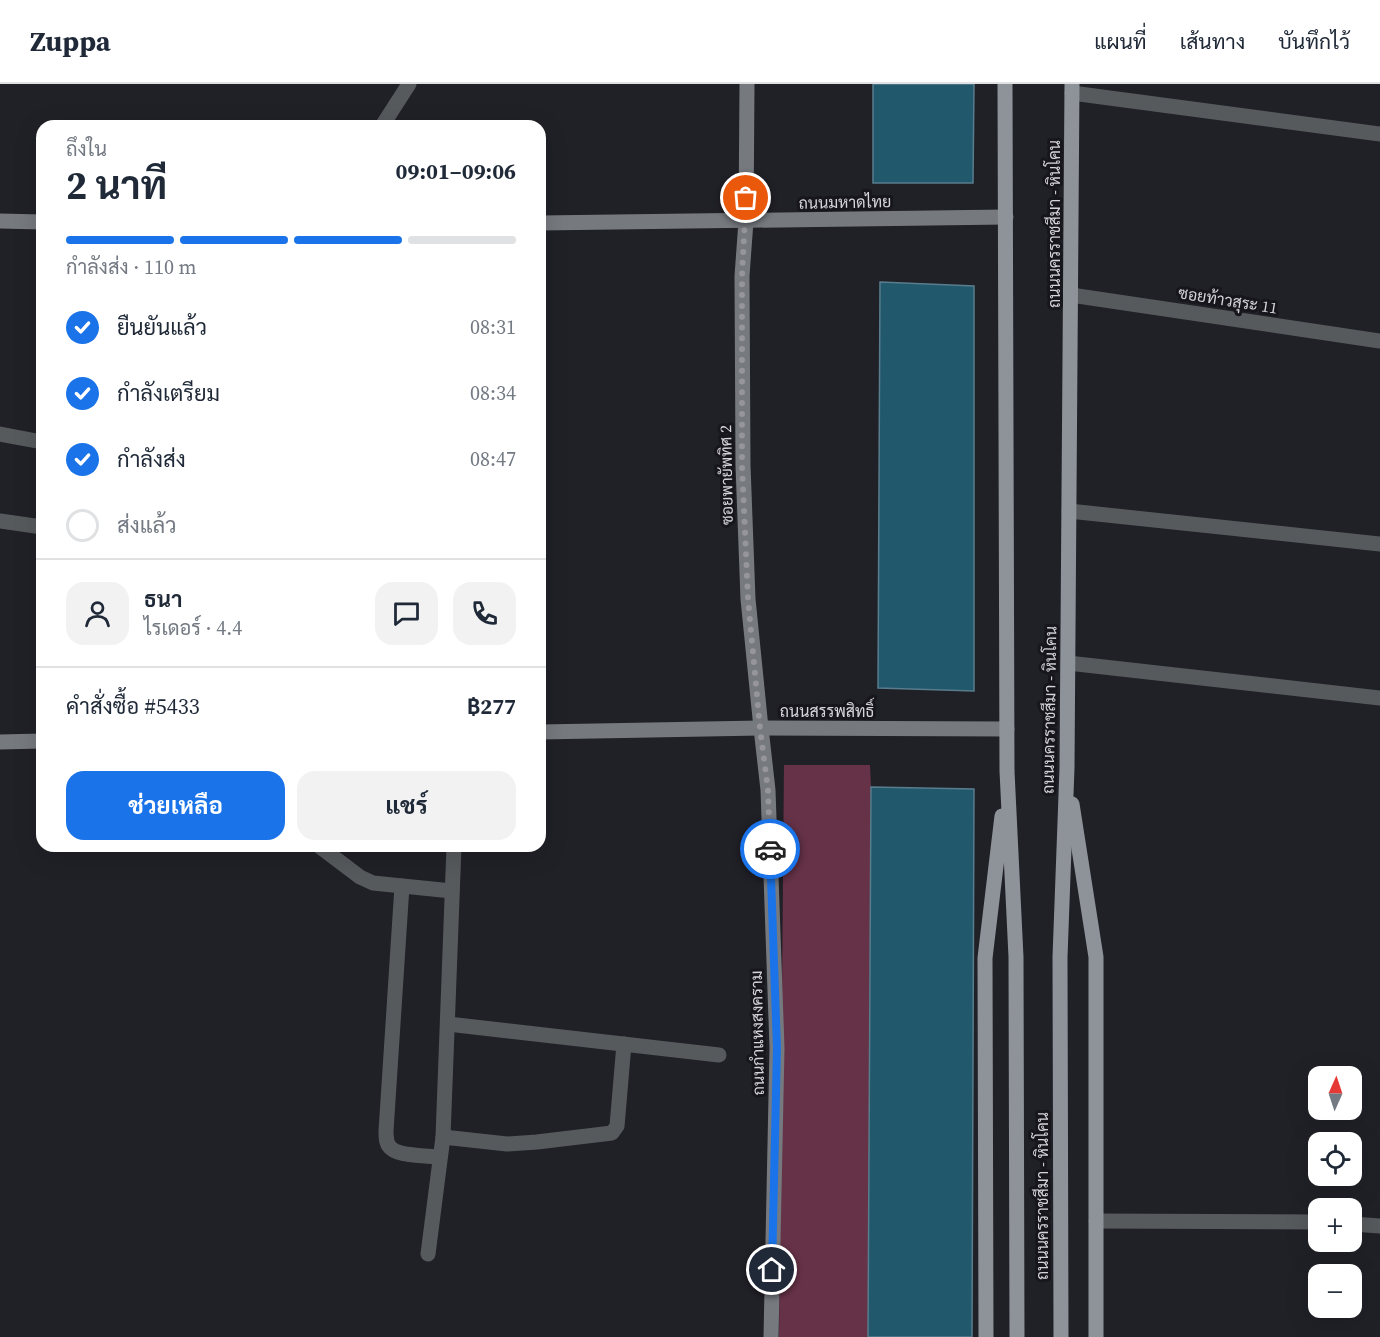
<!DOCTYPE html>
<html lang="th">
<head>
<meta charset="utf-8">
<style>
  :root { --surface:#fff; --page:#f2f2f3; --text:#1f2937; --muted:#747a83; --line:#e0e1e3; --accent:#1a73e8 }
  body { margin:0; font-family:"Source Serif 4",Sarabun,serif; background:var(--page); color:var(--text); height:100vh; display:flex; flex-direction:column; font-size:22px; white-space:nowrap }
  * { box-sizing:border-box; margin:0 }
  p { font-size:20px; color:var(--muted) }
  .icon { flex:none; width:33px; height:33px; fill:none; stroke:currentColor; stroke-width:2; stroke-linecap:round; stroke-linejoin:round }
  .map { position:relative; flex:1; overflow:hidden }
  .sheet { position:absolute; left:36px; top:36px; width:510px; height:732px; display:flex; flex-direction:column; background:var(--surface); border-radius:18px; box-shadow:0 6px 24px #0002 }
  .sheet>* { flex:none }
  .needle { width:39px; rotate:3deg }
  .controls { position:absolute; left:1308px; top:982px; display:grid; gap:12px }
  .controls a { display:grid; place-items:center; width:54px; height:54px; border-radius:12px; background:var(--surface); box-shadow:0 6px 24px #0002; font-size:30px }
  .pin { position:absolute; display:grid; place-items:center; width:51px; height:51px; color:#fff; margin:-26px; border:3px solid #fff; border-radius:50%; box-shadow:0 2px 6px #0007 }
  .courier { position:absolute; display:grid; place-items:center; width:60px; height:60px; margin:-30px; border:4px solid #1a73e8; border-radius:50%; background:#fff; color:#222; box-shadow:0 2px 8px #0007 }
  .head em { font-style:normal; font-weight:700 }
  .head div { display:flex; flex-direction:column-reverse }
  .head { display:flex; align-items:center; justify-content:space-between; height:102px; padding:0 30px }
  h1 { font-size:39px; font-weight:700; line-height:45px }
  .bar { display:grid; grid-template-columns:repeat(4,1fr); gap:9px 6px; align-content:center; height:72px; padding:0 30px }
  .bar i { height:8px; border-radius:4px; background:var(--line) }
  .bar .current { background:var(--accent) }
  .bar p { grid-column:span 4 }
  .line { display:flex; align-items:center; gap:15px; padding:0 30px; border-top:2px solid var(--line) }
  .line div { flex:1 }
  .round { display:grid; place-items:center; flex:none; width:63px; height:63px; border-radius:18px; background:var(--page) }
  ol { padding:0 30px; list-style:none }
  li { display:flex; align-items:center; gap:18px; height:66px }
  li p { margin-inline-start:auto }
  li .icon { padding:6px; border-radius:50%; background:var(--accent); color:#fff; stroke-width:4 }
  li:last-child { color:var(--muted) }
  li i { width:33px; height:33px; border:3px solid var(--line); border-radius:50% }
  .action { display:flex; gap:12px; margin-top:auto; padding:12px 30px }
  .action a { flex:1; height:69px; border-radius:18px; background:var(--accent); color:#fff; font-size:24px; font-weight:700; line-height:69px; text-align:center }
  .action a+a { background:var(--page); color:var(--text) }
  header { display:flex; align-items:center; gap:36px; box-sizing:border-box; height:84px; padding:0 30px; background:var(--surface); border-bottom:2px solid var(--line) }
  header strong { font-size:28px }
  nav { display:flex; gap:33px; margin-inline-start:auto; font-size:21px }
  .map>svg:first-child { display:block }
  .green { fill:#663247 }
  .water { fill:#22586c; stroke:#587d8d; stroke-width:1.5 }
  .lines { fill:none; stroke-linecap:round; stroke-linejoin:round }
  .lane { stroke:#575a5d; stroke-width:15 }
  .street { stroke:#575a5d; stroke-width:15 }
  .secondary { stroke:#767a7f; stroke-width:15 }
  .primary { stroke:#8e939a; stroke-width:15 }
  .done { stroke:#96959b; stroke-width:6; stroke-dasharray:0 10.8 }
  .route { stroke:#1a73e8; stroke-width:8 }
  .labels { text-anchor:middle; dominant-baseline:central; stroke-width:6; stroke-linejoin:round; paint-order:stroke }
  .street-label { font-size:16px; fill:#d5d4d9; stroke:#17161d }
</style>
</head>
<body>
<header>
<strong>Zuppa</strong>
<nav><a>แผนที่</a><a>เส้นทาง</a><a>บันทึกไว้</a></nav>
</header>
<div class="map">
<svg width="1380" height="1253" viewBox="0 0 1380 1253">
  <rect width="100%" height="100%" fill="#202027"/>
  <path class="green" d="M 784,681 L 870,681 L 871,703 L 868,1253 L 779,1253 Z"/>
  <g class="water">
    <path d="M 873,0 L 974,0 L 973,99 L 873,99 Z"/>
    <path d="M 880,198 L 974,202 L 974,607 L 878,604 Z"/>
    <path d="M 871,703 L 974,705 L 972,1253 L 868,1253 Z"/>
  </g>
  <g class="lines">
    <g class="lane">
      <path d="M 0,350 L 42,358"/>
      <path d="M 1069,427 L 1380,460"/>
      <path d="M 0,437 L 42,443"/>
      <path d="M 1068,579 L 1380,614"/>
      <path d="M 319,762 L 360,793 L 373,799 L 452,807"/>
      <path d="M 402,802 L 386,1047 C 386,1054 386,1061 392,1065 C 400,1072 428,1072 440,1073"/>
      <path d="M 428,1170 L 443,1053 L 454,762"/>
    </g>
    <g class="street">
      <path d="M 1072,9 L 1380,50"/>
      <path d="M 382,42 L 409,0"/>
      <path d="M 1071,211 L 1380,257"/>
      <path d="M 448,940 L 719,971"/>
      <path d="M 443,1053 L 507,1060 L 537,1058 L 612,1049 L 617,1042 L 624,960"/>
      <path d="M 1096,1137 L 1318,1138"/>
      <path d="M 1352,1140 L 1380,1142"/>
    </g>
    <g class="secondary">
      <path d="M 747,0 L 746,137 L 742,192 L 743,381 L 748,515 L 761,644 L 768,706 L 777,964 L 771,1253"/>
      <path d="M 0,137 L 42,138"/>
      <path d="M 540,139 L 1006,133"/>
      <path d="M 540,648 L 761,644 L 1007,645"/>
      <path d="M 0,658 L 42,657"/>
    </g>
    <g class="primary">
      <path d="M 1005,0 L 1007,687 L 1016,873 L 1017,1253"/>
      <path d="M 1072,720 L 1096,873 L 1096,1253"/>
      <path d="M 986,1253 L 985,874 L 1002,732"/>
      <path d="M 1061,1253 L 1060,873 L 1067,684 L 1072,0"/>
    </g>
  </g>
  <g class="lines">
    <path class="done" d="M 746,114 L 742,192 L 742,381 L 748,515 L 760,644 L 768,706 L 770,765"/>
    <path class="route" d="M 770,765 L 777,964 L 772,1186"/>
  </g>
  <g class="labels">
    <g class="street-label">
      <text transform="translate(845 118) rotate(-1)">ถนนมหาดไทย</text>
      <text transform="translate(1054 140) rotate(-90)">ถนนนครราชสีมา - หินโคน</text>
      <text transform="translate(1228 216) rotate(9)">ซอยท้าวสุระ 11</text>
      <text transform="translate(726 391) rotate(-91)">ซอยพายัพทิศ 2</text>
      <text transform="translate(1049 626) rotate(-89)">ถนนนครราชสีมา - หินโคน</text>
      <text x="827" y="627">ถนนสรรพสิทธิ์</text>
      <text transform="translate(757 949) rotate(-91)">ถนนกำแหงสงคราม</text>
      <text transform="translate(1042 1112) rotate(-90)">ถนนนครราชสีมา - หินโคน</text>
    </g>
  </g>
</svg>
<div class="controls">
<a><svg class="needle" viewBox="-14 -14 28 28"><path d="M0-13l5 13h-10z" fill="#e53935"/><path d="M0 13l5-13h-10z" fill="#747a83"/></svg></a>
<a><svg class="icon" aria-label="locate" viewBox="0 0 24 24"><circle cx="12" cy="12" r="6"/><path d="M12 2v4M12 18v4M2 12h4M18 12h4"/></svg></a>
<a>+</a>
<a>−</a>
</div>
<div class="pin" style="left:746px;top:114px;background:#ea580c"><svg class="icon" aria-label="bag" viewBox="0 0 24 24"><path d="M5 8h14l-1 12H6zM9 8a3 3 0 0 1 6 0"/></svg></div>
<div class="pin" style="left:772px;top:1186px;background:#1f2937"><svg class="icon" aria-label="home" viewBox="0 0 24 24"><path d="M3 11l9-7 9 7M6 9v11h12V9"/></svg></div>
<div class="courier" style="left:770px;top:765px"><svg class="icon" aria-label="car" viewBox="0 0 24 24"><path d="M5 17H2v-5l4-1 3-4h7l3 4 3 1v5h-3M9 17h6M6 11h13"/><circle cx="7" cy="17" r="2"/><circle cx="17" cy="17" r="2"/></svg></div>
<section class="sheet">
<div class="head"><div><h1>2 นาที</h1><p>ถึงใน</p></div><em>09:01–09:06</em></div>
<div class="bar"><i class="current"></i><i class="current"></i><i class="current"></i><i></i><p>กำลังส่ง · 110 m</p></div>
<ol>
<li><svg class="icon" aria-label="check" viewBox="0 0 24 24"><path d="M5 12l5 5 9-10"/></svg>ยืนยันแล้ว<p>08:31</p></li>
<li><svg class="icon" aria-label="check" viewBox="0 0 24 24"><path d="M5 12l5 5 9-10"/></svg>กำลังเตรียม<p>08:34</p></li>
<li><svg class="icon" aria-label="check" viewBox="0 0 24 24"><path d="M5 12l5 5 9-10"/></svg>กำลังส่ง<p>08:47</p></li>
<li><i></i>ส่งแล้ว</li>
</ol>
<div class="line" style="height:108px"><a class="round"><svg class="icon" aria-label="person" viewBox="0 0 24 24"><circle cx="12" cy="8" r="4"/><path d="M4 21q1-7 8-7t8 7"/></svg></a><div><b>ธนา</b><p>ไรเดอร์ · 4.4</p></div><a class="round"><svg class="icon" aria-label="chat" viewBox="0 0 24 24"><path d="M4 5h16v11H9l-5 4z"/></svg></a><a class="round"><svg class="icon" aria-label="phone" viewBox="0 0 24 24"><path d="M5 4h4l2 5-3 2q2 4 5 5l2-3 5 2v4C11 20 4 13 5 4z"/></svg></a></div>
<div class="line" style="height:78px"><div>คำสั่งซื้อ #5433</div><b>฿277</b></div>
<div class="action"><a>ช่วยเหลือ</a><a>แชร์</a></div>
</section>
</div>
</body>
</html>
